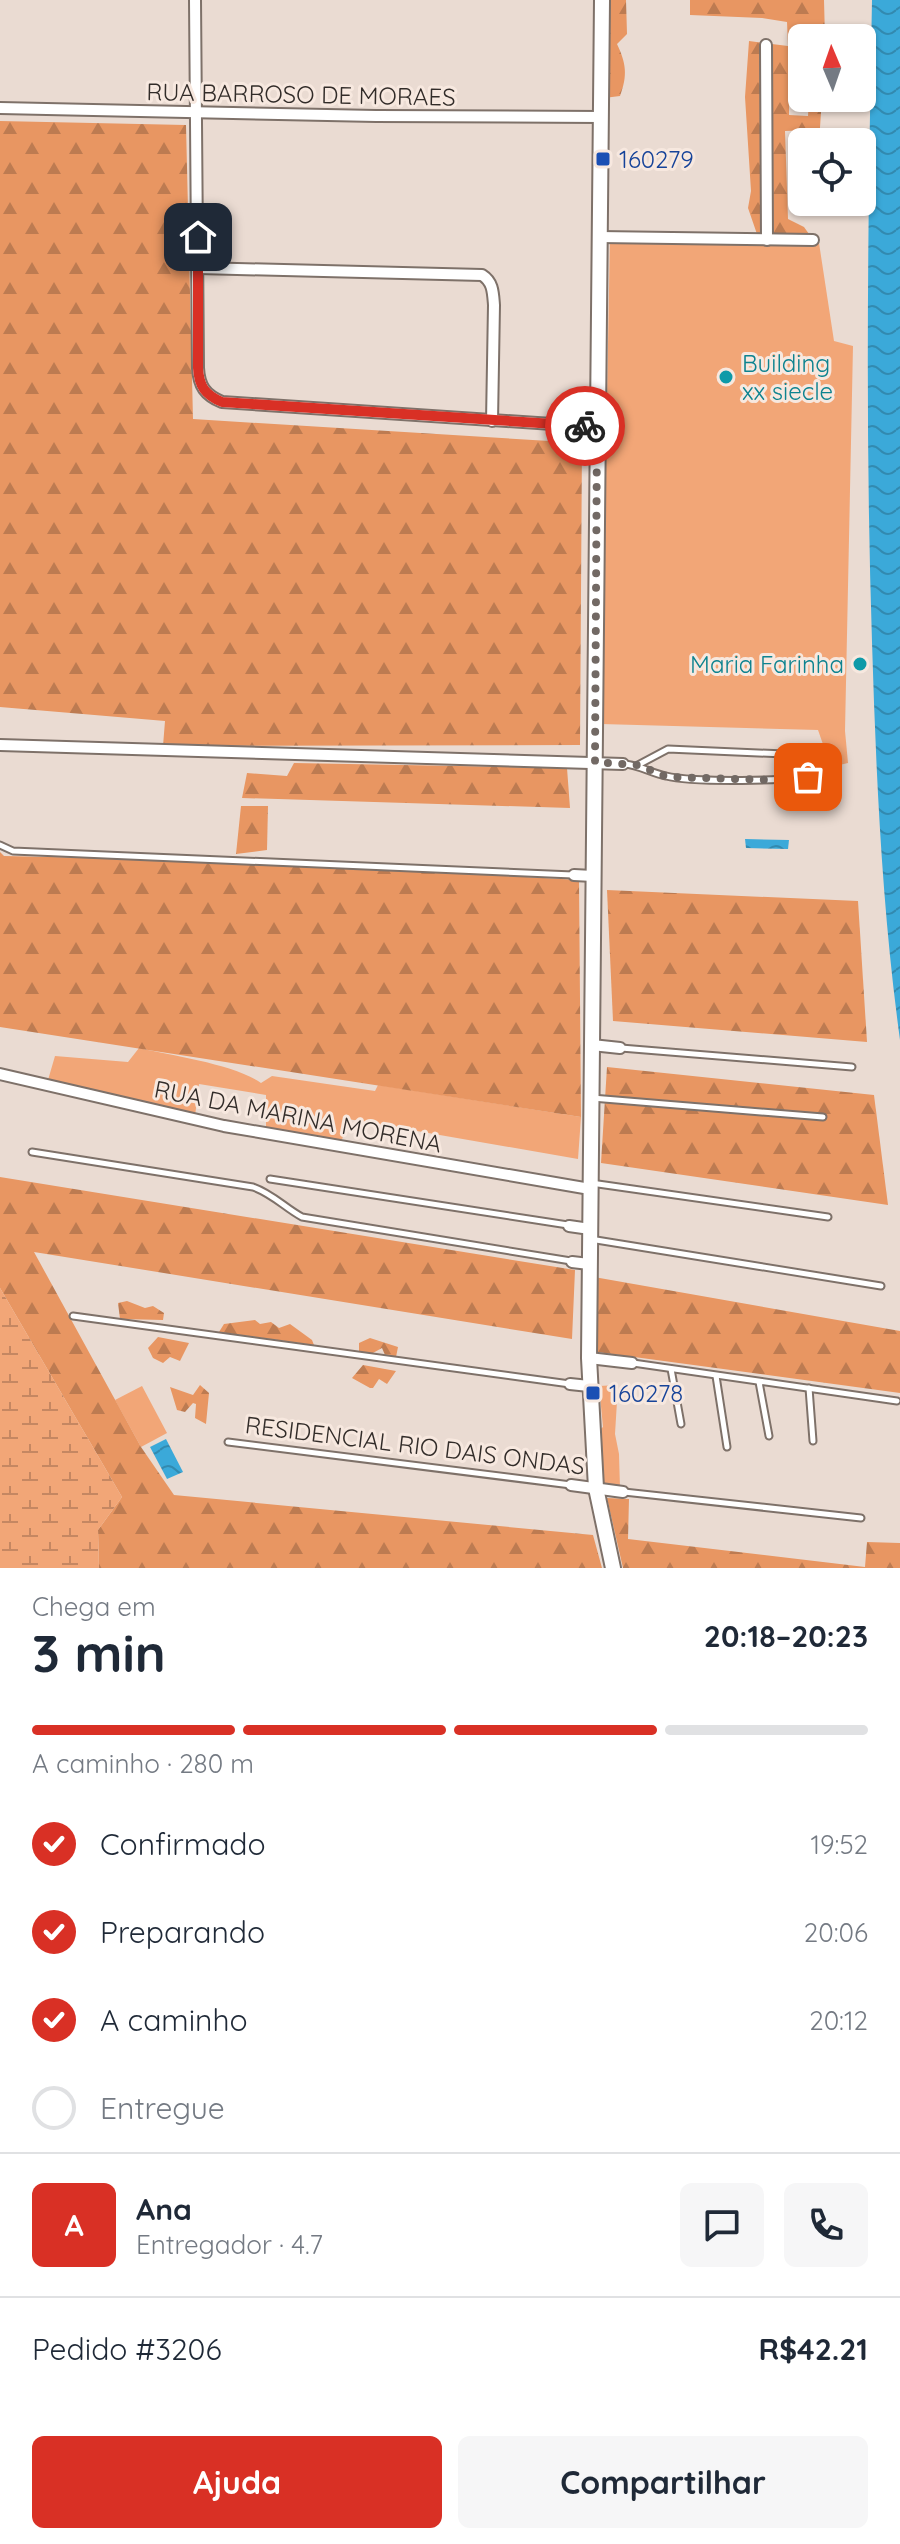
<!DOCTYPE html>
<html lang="pt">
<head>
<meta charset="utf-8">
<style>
  :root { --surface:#fff; --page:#f6f6f7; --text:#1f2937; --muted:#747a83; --line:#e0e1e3; --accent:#d93025 }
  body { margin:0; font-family:Quicksand,sans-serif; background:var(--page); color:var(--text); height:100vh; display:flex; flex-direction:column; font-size:30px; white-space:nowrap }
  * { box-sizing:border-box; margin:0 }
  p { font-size:26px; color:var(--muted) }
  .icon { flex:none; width:44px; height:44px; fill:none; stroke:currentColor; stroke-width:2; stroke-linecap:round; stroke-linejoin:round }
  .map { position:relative; height:1568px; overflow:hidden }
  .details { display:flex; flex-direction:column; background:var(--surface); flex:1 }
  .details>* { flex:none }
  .needle { width:52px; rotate:358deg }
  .controls { position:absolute; left:788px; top:24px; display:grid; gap:16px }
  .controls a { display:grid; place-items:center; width:88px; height:88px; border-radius:12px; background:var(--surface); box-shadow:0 2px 6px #0004; font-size:40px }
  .pin { position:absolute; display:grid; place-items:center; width:68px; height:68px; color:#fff; margin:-34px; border-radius:16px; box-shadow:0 4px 12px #0006 }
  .courier { position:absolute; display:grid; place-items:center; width:80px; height:80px; margin:-40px; border:6px solid #d93025; border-radius:50%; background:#fff; color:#222; box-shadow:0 2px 10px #0007 }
  .overview em { font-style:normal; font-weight:700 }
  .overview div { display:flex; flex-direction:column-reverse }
  .overview { display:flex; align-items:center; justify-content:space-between; height:136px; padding:0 32px }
  h1 { font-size:52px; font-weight:700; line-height:60px }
  .bar { display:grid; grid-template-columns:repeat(4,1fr); gap:12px 8px; align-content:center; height:96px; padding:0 32px }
  .bar i { height:10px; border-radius:6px; background:var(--line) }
  .bar .selected { background:var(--accent) }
  .bar p { grid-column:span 4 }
  .line { display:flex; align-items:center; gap:20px; padding:0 32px; border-top:2px solid var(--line) }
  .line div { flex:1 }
  .round { display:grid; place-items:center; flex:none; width:84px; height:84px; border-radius:12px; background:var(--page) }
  ol { padding:0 32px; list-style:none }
  li { display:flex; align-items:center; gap:24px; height:88px }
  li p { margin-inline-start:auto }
  li .icon { padding:8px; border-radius:50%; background:var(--accent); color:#fff; stroke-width:4 }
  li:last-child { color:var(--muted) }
  li i { width:44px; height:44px; border:4px solid var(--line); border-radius:50% }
  .primary-button { display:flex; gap:16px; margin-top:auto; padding:16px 32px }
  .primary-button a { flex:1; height:92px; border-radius:12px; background:var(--accent); color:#fff; font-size:32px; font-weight:700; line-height:92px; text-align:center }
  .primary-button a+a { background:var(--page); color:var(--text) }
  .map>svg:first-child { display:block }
  .green { fill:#f2a677 }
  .forest { fill:url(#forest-firs) }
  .wetland { fill:url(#wetland-marsh) }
  .water { fill:url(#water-waves) }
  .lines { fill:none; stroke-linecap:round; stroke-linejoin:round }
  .lane-casing { stroke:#7e7169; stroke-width:9 }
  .street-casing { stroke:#7e7169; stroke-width:14 }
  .secondary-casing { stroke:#7e7169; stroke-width:18 }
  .lane { stroke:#fff; stroke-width:5 }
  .street { stroke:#fff; stroke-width:10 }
  .secondary { stroke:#fff; stroke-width:14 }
  .done { stroke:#726964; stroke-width:8; stroke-dasharray:0 14.4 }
  .route { stroke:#d93025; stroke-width:10 }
  .transit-dot { fill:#1a4fb4; stroke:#f7e8df; stroke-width:3 }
  .culture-dot { fill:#0f9aa8; stroke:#f7e8df; stroke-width:3 }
  .labels { text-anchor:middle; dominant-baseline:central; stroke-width:6; stroke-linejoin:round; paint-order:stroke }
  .street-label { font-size:24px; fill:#322c29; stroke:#f7e8df }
  .transit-label { font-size:24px; fill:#164399; stroke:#f7e8df; text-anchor:start }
  .culture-label { font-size:24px; fill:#0d838f; stroke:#f7e8df; text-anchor:start }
</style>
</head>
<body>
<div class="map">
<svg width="900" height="1568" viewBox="0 0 900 1568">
  <defs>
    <pattern id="forest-firs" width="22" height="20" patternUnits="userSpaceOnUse" patternTransform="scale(2)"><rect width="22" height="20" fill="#e89662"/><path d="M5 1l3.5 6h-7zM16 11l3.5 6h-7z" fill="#bd7b51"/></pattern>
    <pattern id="wetland-marsh" width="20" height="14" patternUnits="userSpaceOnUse" patternTransform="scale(2)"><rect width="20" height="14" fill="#f2a677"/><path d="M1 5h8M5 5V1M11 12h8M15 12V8" fill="none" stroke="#c58762"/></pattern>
    <pattern id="water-waves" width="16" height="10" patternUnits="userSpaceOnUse" patternTransform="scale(2)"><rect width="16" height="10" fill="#3ba9d9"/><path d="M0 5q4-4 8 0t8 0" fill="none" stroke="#328ab0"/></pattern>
  </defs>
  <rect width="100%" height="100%" fill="#eadbd2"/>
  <g class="green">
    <path d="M 610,237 L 819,243 L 834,341 L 853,346 L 845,731 L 848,763 L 831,767 L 818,730 L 601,724 Z"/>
    <path d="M 139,1048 C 173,1056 234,1064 261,1083 L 272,1076 L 375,1091 L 378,1085 L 581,1117 L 578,1159 L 348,1119 L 341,1143 L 266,1128 L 266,1095 L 199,1084 L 195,1116 L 48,1080 L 55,1056 L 128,1062 Z"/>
    <path d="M 618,1385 L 615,1434 L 619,1454 L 620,1488 L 598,1485 L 596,1433 L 603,1427 L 599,1386 Z"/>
    <path d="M 142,1386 L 167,1433 L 141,1447 L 115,1400 Z"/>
  </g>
  <g class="forest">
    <path d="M 606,0 L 626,0 L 627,34 L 617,44 C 626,63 628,75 620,96 L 604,98 Z"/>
    <path d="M 690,0 L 824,0 L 825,38 L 802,38 L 802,47 L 789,46 L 789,115 L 808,116 L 809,98 L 822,98 L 819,142 L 811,142 L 810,130 L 785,131 L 788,219 L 804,227 L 809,234 L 758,237 L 748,208 L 751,191 L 745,97 L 749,41 L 788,46 L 787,22 L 762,18 L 690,15 Z"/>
    <path d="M 0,121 L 186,125 L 193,419 L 582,443 L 580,745 L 163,746 L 165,721 L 0,707 Z"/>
    <path d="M 294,763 L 567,768 L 570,808 L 242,798 L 247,773 L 287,776 Z"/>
    <path d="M 241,806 L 268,806 L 267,850 L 236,854 Z"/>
    <path d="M 0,852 L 4,856 L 236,861 L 579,880 L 581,1117 L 0,1027 Z"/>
    <path d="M 607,890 L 858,901 L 867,1042 L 613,1021 Z"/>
    <path d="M 607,1067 L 874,1095 L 888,1205 L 601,1163 Z"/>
    <path d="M 0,1177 L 575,1270 L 572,1339 L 34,1252 L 141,1447 L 174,1495 L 593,1535 L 602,1568 L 99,1568 L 98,1530 L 122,1497 L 0,1288 Z"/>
    <path d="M 594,1277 L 900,1331 L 900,1393 L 597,1352 Z"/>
    <path d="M 127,1301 L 145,1308 L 153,1306 L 164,1313 L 163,1320 L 120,1319 L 118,1303 Z"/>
    <path d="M 255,1320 L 260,1324 L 271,1322 L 279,1328 L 290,1324 L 312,1340 L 314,1345 L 219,1332 L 224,1324 Z"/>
    <path d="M 158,1337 L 189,1343 L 180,1361 L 170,1357 L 163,1363 L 153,1358 L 148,1348 Z"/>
    <path d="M 370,1338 L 398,1347 L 396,1357 L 385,1355 L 382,1348 L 371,1354 L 359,1352 L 359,1343 Z"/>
    <path d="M 363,1365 L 396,1371 L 387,1384 L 379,1379 L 373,1388 L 370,1388 L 352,1378 Z"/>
    <path d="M 200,1385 L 209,1393 L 206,1424 L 195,1418 L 196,1404 L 193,1403 L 185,1412 L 177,1410 L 170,1387 L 193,1395 Z"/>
    <path d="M 607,1498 L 629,1499 L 628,1539 L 865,1567 L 867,1542 L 900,1543 L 900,1568 L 623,1568 Z"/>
  </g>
  <path class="wetland" d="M 0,1288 L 122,1497 L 98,1530 L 99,1568 L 0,1568 Z"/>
  <g class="water">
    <path d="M 872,0 L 900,0 L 900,1040 C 882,908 876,775 872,642 C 865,428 868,214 872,0 Z"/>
    <path d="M 745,839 L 789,840 L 788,849 L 746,848 Z"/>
    <path d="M 166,1439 L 183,1472 L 167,1479 L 150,1447 Z"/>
  </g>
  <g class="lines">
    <g class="lane-casing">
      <g id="lane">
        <path d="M 624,764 C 639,765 651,773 666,776 C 688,782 796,783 815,773 L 816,763 L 813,758 L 807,755 L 668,749 L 638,765"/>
        <path d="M 0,845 L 13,851 L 573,875"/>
        <path d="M 621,1048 L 852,1067"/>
        <path d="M 592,1098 L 823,1117"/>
        <path d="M 32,1152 L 253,1187 C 273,1194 285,1208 302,1217 L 571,1261"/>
        <path d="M 270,1179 L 568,1225"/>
        <path d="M 591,1183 L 828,1217"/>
        <path d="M 590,1239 L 881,1286"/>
        <path d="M 73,1316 L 570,1384"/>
        <path d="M 633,1363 L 897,1401"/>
        <path d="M 671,1369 L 681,1424"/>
        <path d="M 716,1376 L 727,1447"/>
        <path d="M 759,1382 L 769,1436"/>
        <path d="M 809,1388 L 813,1441"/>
        <path d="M 228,1442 L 571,1485"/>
        <path d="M 624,1492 L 861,1518"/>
      </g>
    </g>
    <g class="street-casing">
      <g id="street">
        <path d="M 195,0 L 198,368 C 199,386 205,395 222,402 L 597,427"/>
        <path d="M 766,45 L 767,240"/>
        <path d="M 0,108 L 376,116 L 602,117"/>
        <path d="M 599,237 L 813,240"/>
        <path d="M 199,268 L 482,275 C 493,282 493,292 494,305 L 492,421"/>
        <path d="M 0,745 L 623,764"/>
        <path d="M 574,875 L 593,876"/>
        <path d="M 592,1045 L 620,1048"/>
        <path d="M 0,1074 L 224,1126 L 590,1189"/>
        <path d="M 569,1226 L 590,1229"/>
        <path d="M 572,1262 L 589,1264"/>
        <path d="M 589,1358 L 632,1363"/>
        <path d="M 570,1384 L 589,1386"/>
        <path d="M 571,1485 L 623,1492"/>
      </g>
    </g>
    <g class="secondary-casing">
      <path id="secondary" d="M 602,0 L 589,1358 L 596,1488 L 613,1568"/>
    </g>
    <use href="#lane" class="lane"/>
    <use href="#street" class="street"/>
    <use href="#secondary" class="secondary"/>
  </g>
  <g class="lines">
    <path class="done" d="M 585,426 L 597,427 L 595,762 L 638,765 L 667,777 L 773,780 L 808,777"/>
    <path class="route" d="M 198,237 L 198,368 C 199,386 205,395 222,402 L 585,426"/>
  </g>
  <g class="transit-dot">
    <rect x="595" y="151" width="16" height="16" rx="4"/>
    <rect x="585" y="1385" width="16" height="16" rx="4"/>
  </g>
  <g class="culture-dot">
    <circle cx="726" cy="377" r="8"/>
    <circle cx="860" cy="664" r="8"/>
  </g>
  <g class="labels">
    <g class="street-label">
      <text transform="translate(301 94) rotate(1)">RUA BARROSO DE MORAES</text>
      <text transform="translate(298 1116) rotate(11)">RUA DA MARINA MORENA</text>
      <text transform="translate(415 1445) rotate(7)">RESIDENCIAL RIO DAIS ONDAS</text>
    </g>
    <g class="transit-label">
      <text x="619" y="159">160279</text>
      <text x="609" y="1393">160278</text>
    </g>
    <g class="culture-label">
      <text x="742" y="363">Building<tspan x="742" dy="28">xx siecle</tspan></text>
      <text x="844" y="664" text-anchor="end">Maria Farinha</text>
    </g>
  </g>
</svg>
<div class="controls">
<a><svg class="needle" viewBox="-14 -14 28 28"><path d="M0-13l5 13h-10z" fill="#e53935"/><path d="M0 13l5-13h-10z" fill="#747a83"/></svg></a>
<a><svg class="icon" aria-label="locate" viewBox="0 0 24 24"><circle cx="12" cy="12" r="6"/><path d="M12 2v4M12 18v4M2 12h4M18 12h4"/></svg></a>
</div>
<div class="pin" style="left:808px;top:777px;background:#ea580c"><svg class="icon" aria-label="bag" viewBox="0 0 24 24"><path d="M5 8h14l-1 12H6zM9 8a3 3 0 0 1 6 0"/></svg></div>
<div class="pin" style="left:198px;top:237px;background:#1f2937"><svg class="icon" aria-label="home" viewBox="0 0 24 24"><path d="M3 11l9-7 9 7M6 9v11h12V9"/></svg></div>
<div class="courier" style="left:585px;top:426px"><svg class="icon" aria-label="bike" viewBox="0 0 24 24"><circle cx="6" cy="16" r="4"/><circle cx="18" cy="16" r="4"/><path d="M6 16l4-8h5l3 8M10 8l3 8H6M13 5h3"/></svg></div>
</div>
<section class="details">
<div class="overview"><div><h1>3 min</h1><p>Chega em</p></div><em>20:18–20:23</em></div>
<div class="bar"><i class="selected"></i><i class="selected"></i><i class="selected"></i><i></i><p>A caminho · 280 m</p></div>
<ol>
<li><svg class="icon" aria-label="check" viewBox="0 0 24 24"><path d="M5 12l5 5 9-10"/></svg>Confirmado<p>19:52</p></li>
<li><svg class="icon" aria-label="check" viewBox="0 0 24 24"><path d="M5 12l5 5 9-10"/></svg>Preparando<p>20:06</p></li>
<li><svg class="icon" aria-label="check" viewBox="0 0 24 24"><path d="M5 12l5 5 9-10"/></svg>A caminho<p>20:12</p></li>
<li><i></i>Entregue</li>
</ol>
<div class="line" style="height:144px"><b class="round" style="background:var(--accent);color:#fff">A</b><div><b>Ana</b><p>Entregador · 4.7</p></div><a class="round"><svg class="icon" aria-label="chat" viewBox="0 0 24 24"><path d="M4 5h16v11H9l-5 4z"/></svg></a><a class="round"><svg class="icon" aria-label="phone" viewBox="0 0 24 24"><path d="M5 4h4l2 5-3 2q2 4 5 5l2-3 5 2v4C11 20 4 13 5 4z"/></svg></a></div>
<div class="line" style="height:104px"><div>Pedido #3206</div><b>R$42.21</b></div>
<div class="primary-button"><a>Ajuda</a><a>Compartilhar</a></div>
</section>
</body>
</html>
